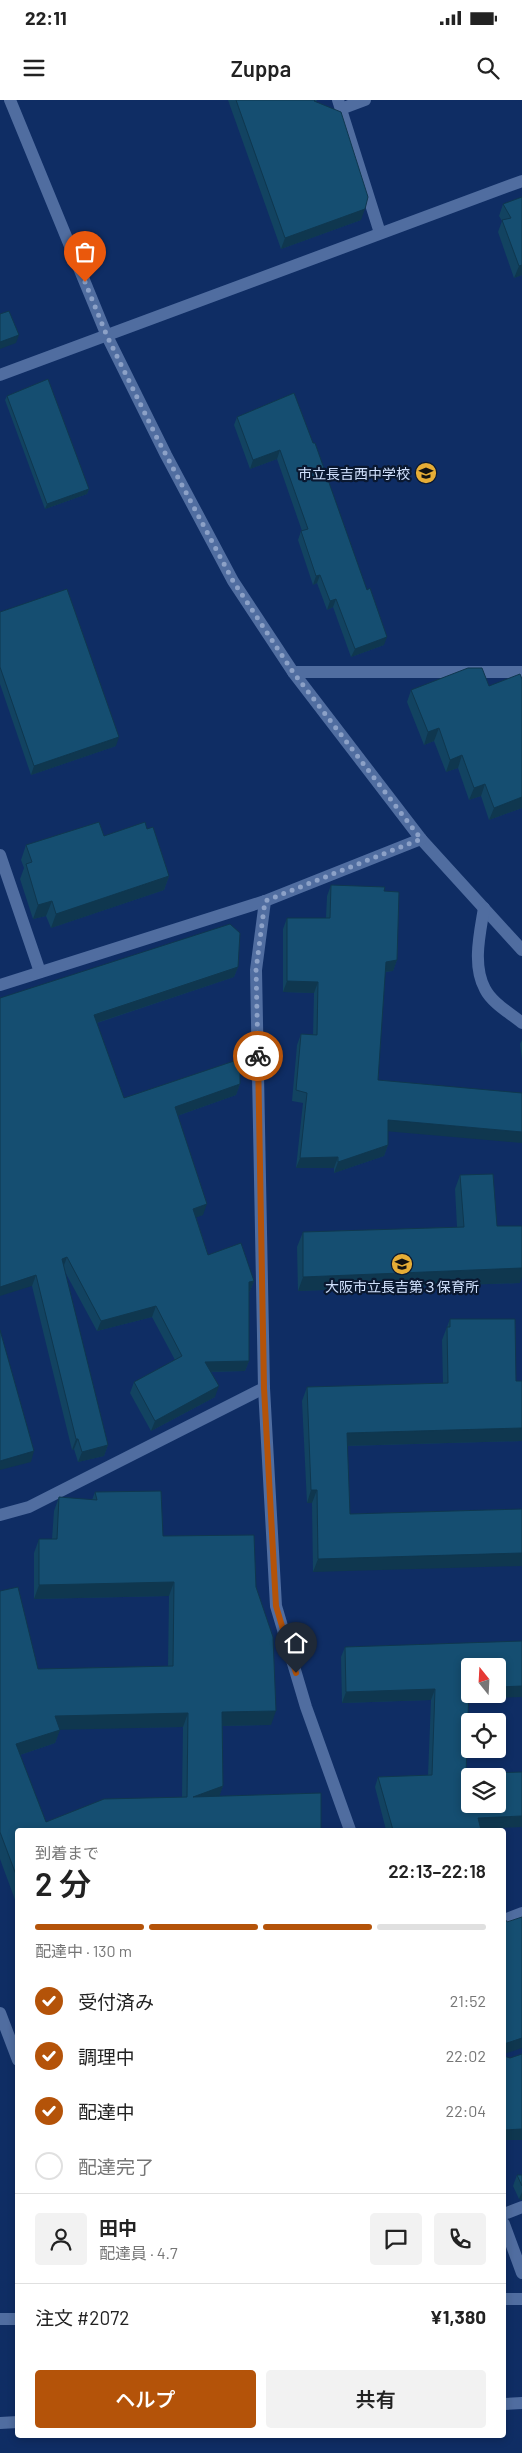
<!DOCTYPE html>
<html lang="ja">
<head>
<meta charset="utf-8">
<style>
  :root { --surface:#fff; --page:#f2f2f2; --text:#222; --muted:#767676; --line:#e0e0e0; --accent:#b45309 }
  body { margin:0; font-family:Barlow,"Noto Sans JP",sans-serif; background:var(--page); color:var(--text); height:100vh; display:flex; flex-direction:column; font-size:19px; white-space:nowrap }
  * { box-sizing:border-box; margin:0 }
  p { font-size:16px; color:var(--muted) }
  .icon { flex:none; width:28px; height:28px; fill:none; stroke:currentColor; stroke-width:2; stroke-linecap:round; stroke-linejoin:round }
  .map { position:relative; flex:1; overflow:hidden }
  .panel { position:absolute; left:15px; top:1728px; width:491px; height:610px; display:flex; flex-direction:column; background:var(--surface); border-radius:5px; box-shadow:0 2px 8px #0003 }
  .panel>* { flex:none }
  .needle { width:32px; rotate:342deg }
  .controls { position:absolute; left:461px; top:1558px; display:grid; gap:10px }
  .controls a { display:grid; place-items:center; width:45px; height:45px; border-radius:5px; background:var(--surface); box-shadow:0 2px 8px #0003; font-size:25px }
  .pin { position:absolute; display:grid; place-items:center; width:42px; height:42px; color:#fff; margin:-51px -21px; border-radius:50% 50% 50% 0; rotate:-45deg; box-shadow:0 0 5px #0007 }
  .pin .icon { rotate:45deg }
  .courier { position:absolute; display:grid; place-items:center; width:50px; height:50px; margin:-25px; border:4px solid #b45309; border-radius:50%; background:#fff; color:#222; box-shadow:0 1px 6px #0007 }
  .summary em { font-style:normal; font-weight:600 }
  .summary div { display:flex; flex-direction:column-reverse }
  .summary { display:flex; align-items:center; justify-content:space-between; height:85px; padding:0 20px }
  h1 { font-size:32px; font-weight:600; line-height:38px }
  .bar { display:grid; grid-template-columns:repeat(4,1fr); gap:8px 5px; align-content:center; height:60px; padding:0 20px }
  .bar i { height:6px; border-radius:4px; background:var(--line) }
  .bar .active { background:var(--accent) }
  .bar p { grid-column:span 4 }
  .line { display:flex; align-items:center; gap:12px; padding:0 20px; border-top:1px solid var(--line) }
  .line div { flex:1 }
  .round { display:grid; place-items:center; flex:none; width:52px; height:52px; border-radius:5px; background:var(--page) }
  ol { padding:0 20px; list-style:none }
  li { display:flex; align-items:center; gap:15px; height:55px }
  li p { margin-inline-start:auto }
  li .icon { padding:5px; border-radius:50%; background:var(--accent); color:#fff; stroke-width:4 }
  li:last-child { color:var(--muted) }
  li i { width:28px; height:28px; border:2px solid var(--line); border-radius:50% }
  .button { display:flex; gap:10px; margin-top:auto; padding:10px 20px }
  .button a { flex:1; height:58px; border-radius:5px; background:var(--accent); color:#fff; font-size:20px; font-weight:600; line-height:58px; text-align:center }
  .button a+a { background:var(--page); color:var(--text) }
  .status { display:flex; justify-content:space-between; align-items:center; height:35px; padding:0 25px; background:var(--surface); direction:ltr }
  .status svg { height:14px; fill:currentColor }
  header { display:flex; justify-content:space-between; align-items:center; height:65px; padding:0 20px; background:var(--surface); font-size:22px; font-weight:600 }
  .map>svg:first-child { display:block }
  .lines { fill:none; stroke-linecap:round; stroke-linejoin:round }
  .minor { stroke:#506da0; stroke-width:12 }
  .wall { fill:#124361; fill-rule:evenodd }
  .shaded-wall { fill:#0f374f }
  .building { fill:#154e71; stroke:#0f374f; fill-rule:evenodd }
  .done { stroke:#8ca1c7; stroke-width:5; stroke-dasharray:0 9 }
  .route { stroke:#b45309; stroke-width:6 }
  .labels { text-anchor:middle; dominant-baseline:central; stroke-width:4.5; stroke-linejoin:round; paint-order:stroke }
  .poi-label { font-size:14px; fill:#d0e0fc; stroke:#0a1830; text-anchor:end }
</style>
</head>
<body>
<div class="status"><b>22:11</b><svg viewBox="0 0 49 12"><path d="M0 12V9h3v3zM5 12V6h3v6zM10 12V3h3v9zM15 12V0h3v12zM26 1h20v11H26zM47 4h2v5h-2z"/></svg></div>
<header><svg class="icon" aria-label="menu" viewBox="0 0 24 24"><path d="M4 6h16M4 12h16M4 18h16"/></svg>Zuppa<svg class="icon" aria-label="search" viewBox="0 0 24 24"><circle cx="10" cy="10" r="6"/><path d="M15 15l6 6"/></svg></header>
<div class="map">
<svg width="522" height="2353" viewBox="0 0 522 2353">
  <rect width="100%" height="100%" fill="#0f2d64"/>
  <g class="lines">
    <g class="minor">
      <path d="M 10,0 L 107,236 L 166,355 L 233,481 L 293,572 L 421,739 L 522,850"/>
      <path d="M 338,0 L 380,133"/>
      <path d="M 341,9 L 365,0"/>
      <path d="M 0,275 L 522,81"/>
      <path d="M 293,572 L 522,572"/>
      <path d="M 0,755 L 40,872"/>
      <path d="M 265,801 L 256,870 L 264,1288 L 276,1506 L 306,1607 L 350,1730"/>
      <path d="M 484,808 C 480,833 472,865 485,889 C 492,903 510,913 522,923"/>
      <path d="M 0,885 L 265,801 L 421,739"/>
      <path d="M 0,1415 L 29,1407 L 264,1288"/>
      <path d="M 504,1820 L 522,1813"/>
      <path d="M 0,1913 L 18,1960"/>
      <path d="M 504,2114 L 522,2107"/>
      <path d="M 504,2124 L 522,2173"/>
      <path d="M 504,2199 L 522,2199"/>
      <path d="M 0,2219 L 18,2219"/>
      <path d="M 504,2304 L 522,2303"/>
      <path d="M 0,2323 L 18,2322"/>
    </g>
  </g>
  <g class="wall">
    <path d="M 228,0 L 317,0 L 316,2 L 361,120 L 281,149 Z"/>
    <path d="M 522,97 L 522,175 L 514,178 L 498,132 L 502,121 L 499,116 L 503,104 Z"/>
    <path d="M 294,293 L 384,545 L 351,557 L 333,507 L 327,510 L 317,483 L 313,485 L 298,440 L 301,431 L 302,431 L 277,359 L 250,369 L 234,325 L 237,317 Z"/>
    <path d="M 7,296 L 89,389 L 87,394 L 45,409 L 5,300 Z"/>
    <path d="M 0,512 L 116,646 L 31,675 L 0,584 Z"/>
    <path d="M 522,579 L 522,708 L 489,720 L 481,696 L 469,700 L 458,668 L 446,672 L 434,641 L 424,645 L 407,602 L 411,590 L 489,586 Z"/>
    <path d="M 147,729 L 169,776 L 164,790 L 51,828 L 46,816 L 33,819 L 20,779 L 24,768 L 21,760 L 26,745 L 104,736 Z"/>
    <path d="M 331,785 L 384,791 L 397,860 L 393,871 L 385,872 L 378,980 L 388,1031 L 388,1045 L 384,1056 L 334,1073 L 334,1068 L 296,1068 L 303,1003 L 292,1001 L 297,945 L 301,934 L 313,935 L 314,893 L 283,892 L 283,829 L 287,818 L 326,818 L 327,796 Z"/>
    <path d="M 238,867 L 234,877 L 97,923 L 124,998 L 240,984 L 236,995 L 177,1016 L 203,1115 L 196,1117 L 208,1155 L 254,1181 L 250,1191 L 249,1192 L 249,1261 L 245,1271 L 211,1272 L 215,1297 L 151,1331 L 130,1293 L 134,1282 L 175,1260 L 152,1217 L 97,1231 L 64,1170 L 108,1345 L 104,1356 L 78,1362 L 74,1349 L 72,1350 L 32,1186 L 0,898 Z"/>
    <path d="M 522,940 L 522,960 L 520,944 Z"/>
    <path d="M 460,1075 L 497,1126 L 520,1183 L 298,1191 L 297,1147 L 303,1132 L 457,1127 L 455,1089 Z"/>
    <path d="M 450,1219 L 516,1281 L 522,1281 L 522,1341 L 347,1346 L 350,1414 L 313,1472 L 312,1403 L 307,1403 L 302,1301 L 307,1287 L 443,1284 L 442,1240 Z"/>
    <path d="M 95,1392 L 163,1436 L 256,1487 L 271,1625 L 222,1626 L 223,1686 L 219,1696 L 18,1730 L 18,1808 L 0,1759 L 0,1491 L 38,1569 L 168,1566 L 169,1496 L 34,1499 L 34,1453 L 39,1439 L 52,1439 L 54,1411 L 59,1397 L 92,1400 ZM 183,1627 L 182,1697 L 46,1722 L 20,1655 L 55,1643 L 60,1629 Z"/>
    <path d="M 345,1547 L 468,1598 L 466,1674 L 522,1672 L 522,1727 L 480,1728 L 481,1730 L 386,1730 L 375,1687 L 378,1677 L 428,1675 L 431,1600 L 342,1603 L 341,1557 Z"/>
    <path d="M 517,2075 L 522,2075 L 522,2100 L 519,2099 L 513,2086 Z"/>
  </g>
  <g class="shaded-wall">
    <path d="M 365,109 L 361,120 L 281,149 L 285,138 Z"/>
    <path d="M 522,165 L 522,175 L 514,178 L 519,166 Z"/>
    <path d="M 19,235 L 16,243 L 0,249 L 0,242 Z"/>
    <path d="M 280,350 L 277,359 L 250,369 L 253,360 Z"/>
    <path d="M 89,389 L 87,394 L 45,409 L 47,404 Z"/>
    <path d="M 320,475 L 317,483 L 313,485 L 316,476 Z"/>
    <path d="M 336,499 L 333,507 L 327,510 L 330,501 Z"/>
    <path d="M 387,537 L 384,545 L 351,557 L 355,549 Z"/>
    <path d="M 439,628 L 434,641 L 424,645 L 428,632 Z"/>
    <path d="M 119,637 L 116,646 L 31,675 L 34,666 Z"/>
    <path d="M 462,655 L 458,668 L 446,672 L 450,660 Z"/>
    <path d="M 485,684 L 481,696 L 469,700 L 474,688 Z"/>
    <path d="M 522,697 L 522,708 L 489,720 L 494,708 Z"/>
    <path d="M 169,776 L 164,790 L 51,828 L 56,814 Z"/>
    <path d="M 52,801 L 46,816 L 33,819 L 38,805 Z"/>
    <path d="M 397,860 L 393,871 L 382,872 L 386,862 Z"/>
    <path d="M 238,867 L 234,877 L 90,925 L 94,915 Z"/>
    <path d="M 287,881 L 318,882 L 314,893 L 283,892 Z"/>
    <path d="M 240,984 L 236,995 L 171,1018 L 175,1007 Z"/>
    <path d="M 388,1020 L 522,1032 L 522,1043 L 384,1031 Z"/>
    <path d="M 388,1045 L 384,1056 L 334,1073 L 338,1062 Z"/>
    <path d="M 338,1057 L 334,1068 L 296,1068 L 300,1058 Z"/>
    <path d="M 207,1104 L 203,1115 L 189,1120 L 193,1109 Z"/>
    <path d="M 67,1157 L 63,1168 L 62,1159 Z"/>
    <path d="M 522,1168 L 522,1177 L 520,1183 L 298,1191 L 303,1177 Z"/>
    <path d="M 36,1175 L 32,1186 L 0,1196 L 0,1187 Z"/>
    <path d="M 254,1181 L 250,1191 L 245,1193 L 249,1182 Z"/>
    <path d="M 156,1206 L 152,1217 L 97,1231 L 101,1221 Z"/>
    <path d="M 249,1261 L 245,1271 L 201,1272 L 205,1262 Z"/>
    <path d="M 219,1286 L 215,1297 L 151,1331 L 155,1321 Z"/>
    <path d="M 522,1328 L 522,1341 L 342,1346 L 347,1333 Z"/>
    <path d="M 76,1339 L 78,1339 L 74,1349 L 72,1350 Z"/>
    <path d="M 108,1345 L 104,1356 L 78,1362 L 82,1352 Z"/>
    <path d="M 34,1351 L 31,1362 L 0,1370 L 0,1361 Z"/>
    <path d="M 311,1390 L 317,1390 L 312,1403 L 307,1403 Z"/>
    <path d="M 522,1453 L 522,1466 L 313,1472 L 318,1459 Z"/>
    <path d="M 174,1482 L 169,1496 L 34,1499 L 39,1485 Z"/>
    <path d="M 522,1586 L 522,1597 L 465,1599 L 469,1588 L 470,1588 L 470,1594 L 498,1594 L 498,1587 Z"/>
    <path d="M 435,1589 L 431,1600 L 342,1603 L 346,1592 Z"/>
    <path d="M 276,1611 L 271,1625 L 217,1626 L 222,1612 Z"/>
    <path d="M 188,1613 L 183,1627 L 50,1630 L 55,1616 Z"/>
    <path d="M 60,1630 L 55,1643 L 11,1658 L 16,1644 Z"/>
    <path d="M 223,1686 L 218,1700 L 193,1697 Z"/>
    <path d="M 522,1716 L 522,1727 L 474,1729 L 478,1718 Z"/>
    <path d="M 522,1938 L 522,1948 L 504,1954 L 504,1944 Z"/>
    <path d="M 522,2029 L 522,2040 L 504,2040 L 504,2030 Z"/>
    <path d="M 522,2092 L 522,2100 L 519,2099 Z"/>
  </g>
  <g class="building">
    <path d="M 236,0 L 315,0 L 314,1 L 341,12 L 368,97 L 365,109 L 285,138 Z"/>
    <path d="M 522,97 L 522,165 L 519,166 L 502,120 L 511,118 L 503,104 Z"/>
    <path d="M 9,211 L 19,235 L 0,242 L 0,214 Z"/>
    <path d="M 48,279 L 89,389 L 47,404 L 7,296 Z"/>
    <path d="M 294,293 L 313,343 L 315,343 L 367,490 L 370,488 L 387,537 L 355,549 L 336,499 L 330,501 L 320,475 L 316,476 L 301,431 L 308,429 L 280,350 L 253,360 L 237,317 Z"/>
    <path d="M 67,489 L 119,637 L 34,666 L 0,567 L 0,512 Z"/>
    <path d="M 468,568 L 482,568 L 489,586 L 520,574 L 522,579 L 522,697 L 494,708 L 485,684 L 474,688 L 462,655 L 450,660 L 439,628 L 428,632 L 411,590 Z"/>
    <path d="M 99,722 L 104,736 L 145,722 L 147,729 L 153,727 L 169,776 L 56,814 L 52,801 L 38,805 L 26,764 L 32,762 L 26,745 Z"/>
    <path d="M 331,785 L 385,787 L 384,791 L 399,792 L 397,860 L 386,862 L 378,980 L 522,993 L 522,1032 L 388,1020 L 388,1045 L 338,1062 L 338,1057 L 300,1058 L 307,993 L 296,990 L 301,934 L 317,935 L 318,882 L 287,881 L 287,818 L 330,818 Z"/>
    <path d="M 230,824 L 240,833 L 238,867 L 94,915 L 124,998 L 240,959 L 240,984 L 175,1007 L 207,1104 L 193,1109 L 208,1155 L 241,1143 L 254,1181 L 249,1182 L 249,1261 L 205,1262 L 219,1286 L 155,1321 L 134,1282 L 182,1256 L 156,1206 L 101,1221 L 67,1157 L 62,1159 L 108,1345 L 82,1352 L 78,1339 L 76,1339 L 36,1175 L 0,1187 L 0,898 Z"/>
    <path d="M 493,1074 L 497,1126 L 522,1126 L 522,1168 L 303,1177 L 303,1132 L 464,1127 L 460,1075 Z"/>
    <path d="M 450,1219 L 515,1219 L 516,1281 L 522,1281 L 522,1328 L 347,1333 L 350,1414 L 522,1409 L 522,1453 L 318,1459 L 317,1390 L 311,1390 L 307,1287 L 448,1283 L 447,1227 L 450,1227 Z"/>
    <path d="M 0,1230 L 34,1351 L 0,1361 Z"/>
    <path d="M 161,1391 L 163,1436 L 254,1435 L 256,1487 L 273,1537 L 276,1611 L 222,1612 L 223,1686 L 193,1697 L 321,1693 L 321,1730 L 18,1730 L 18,1780 L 0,1732 L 0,1491 L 18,1487 L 38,1569 L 173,1566 L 174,1482 L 39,1485 L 39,1439 L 57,1439 L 59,1397 L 97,1400 L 95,1392 ZM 188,1613 L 187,1697 L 104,1699 L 46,1722 L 16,1644 L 60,1630 L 55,1616 Z"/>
    <path d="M 522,1541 L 522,1586 L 498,1587 L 498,1566 L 470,1566 L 470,1588 L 469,1588 L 466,1674 L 522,1672 L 522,1716 L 478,1718 L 481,1730 L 393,1730 L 378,1677 L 432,1675 L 435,1589 L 346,1592 L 345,1547 ZM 470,1676 L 498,1676 L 498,1704 L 470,1704 Z"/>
    <path d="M 504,1817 L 507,1822 L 522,1817 L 522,1938 L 504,1944 Z"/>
    <path d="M 522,1954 L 522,2029 L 504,2030 L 504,1956 L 510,1958 Z"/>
    <path d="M 517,2075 L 522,2075 L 522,2086 Z"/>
  </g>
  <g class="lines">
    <path class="done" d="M 85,182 L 107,236 L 157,338 L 233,481 L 293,572 L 421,739 L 265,801 L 256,870 L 258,956"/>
    <path class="route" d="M 258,956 L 264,1288 L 276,1506 L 296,1573"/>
  </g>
  <defs>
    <g id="school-disc" transform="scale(1.125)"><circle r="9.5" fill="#e6ad36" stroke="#0a1830"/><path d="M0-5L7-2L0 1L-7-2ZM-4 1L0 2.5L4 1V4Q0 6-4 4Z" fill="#111"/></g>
  </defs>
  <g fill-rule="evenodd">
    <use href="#school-disc" x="426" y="373"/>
    <use href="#school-disc" x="402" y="1164"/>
  </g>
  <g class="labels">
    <g class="poi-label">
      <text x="410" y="373">市立長吉西中学校</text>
      <text x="402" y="1186" text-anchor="middle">大阪市立長吉第３保育所</text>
    </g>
  </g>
</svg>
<div class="controls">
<a><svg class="needle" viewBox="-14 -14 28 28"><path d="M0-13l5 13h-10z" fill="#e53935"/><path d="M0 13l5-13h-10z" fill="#767676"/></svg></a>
<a><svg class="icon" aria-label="locate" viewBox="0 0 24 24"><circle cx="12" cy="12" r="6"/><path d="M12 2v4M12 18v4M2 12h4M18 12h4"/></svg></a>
<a><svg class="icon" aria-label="layers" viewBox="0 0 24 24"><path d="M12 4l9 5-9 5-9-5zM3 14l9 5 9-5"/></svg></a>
</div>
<div class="pin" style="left:85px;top:182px;background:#ea580c"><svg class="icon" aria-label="bag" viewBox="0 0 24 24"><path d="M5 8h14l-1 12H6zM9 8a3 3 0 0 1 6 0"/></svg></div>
<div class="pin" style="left:296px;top:1573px;background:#1f2937"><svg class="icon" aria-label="home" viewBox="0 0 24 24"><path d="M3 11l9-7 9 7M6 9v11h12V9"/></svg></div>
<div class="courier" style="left:258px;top:956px"><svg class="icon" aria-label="bike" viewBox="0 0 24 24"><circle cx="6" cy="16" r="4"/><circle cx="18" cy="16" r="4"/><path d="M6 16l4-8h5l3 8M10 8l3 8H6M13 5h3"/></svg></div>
<section class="panel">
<div class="summary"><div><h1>2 分</h1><p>到着まで</p></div><em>22:13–22:18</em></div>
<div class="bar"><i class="active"></i><i class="active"></i><i class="active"></i><i></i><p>配達中 · 130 m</p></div>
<ol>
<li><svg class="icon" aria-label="check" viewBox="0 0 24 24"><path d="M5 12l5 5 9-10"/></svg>受付済み<p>21:52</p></li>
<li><svg class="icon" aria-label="check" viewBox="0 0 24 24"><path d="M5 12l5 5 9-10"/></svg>調理中<p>22:02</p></li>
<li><svg class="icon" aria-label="check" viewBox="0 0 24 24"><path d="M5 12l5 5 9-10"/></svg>配達中<p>22:04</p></li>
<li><i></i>配達完了</li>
</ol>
<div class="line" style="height:90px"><a class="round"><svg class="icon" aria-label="person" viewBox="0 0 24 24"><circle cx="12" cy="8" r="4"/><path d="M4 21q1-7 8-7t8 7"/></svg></a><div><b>田中</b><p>配達員 · 4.7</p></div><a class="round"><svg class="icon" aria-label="chat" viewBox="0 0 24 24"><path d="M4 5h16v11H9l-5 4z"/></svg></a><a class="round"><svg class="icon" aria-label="phone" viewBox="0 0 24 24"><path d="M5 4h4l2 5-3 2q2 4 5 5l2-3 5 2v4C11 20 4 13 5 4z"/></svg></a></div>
<div class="line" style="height:65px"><div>注文 #2072</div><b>¥1,380</b></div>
<div class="button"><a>ヘルプ</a><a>共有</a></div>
</section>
</div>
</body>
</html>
